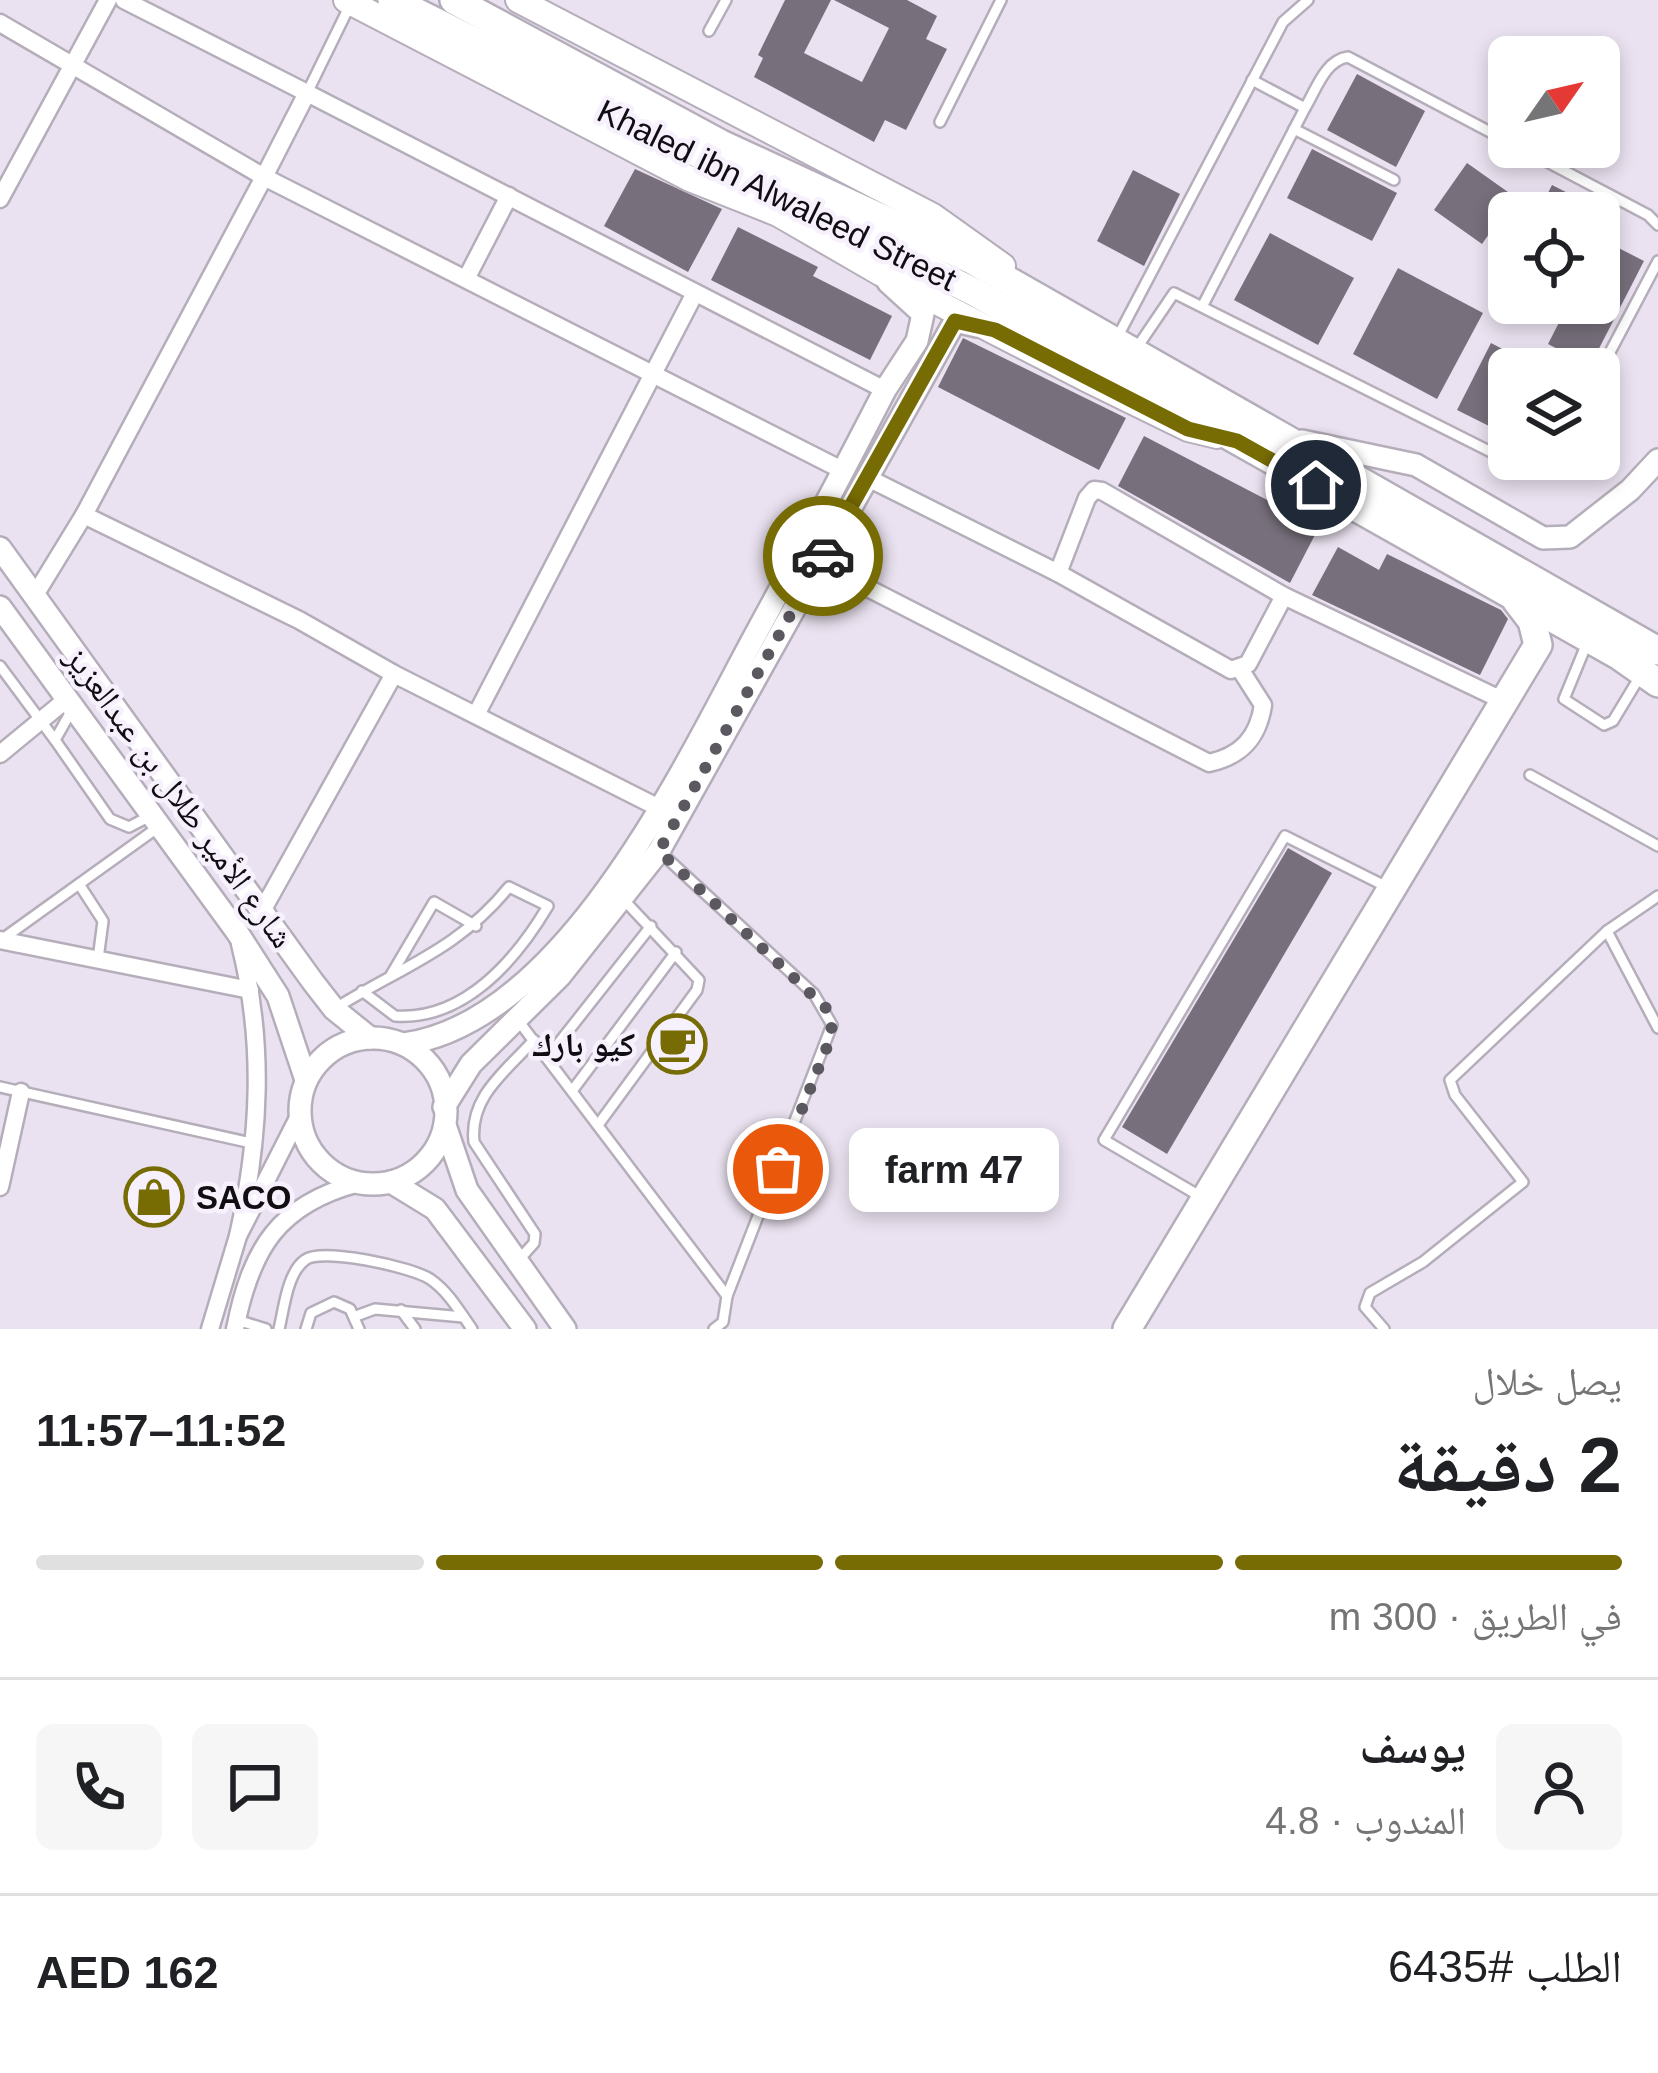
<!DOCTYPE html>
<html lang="ar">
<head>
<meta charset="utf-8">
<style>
  :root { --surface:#fff; --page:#f6f6f6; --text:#202124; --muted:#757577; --line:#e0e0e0; --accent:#776b04 }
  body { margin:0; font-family:Arial,"Noto Naskh Arabic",sans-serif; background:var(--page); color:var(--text); direction:rtl; height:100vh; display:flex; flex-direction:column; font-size:45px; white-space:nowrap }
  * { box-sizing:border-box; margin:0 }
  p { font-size:39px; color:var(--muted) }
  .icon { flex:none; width:66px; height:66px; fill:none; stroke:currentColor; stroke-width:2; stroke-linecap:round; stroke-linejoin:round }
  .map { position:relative; height:1329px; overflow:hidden; direction:ltr }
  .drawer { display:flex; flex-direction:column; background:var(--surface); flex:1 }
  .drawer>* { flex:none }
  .needle { width:78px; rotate:56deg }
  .controls { position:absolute; left:1488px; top:36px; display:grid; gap:24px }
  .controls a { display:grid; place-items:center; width:132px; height:132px; border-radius:18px; background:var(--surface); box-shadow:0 6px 18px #0003; font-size:60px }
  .pin { position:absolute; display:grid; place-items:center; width:102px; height:102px; color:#fff; margin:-51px; border:6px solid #fff; border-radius:50%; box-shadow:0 3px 12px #0007 }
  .courier { position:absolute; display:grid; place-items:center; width:120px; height:120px; margin:-60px; border:9px solid #776b04; border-radius:50%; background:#fff; color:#222; box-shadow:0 3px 15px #0007 }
  .bubble { position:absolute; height:84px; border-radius:18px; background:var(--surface); box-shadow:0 6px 18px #0003; font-size:39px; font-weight:800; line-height:84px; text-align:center; direction:rtl }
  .overview em { font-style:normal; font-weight:800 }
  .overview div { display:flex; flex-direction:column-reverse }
  .overview { display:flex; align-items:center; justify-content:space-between; height:204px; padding:0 36px }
  h1 { font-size:78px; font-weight:800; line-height:90px }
  .bar { display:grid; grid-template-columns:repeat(4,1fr); gap:18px 12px; align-content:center; height:144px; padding:0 36px }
  .bar i { height:15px; border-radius:9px; background:var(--line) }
  .bar .on { background:var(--accent) }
  .bar p { grid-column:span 4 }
  .line { display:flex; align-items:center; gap:30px; padding:0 36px; border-top:3px solid var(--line) }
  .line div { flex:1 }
  .round { display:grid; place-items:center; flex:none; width:126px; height:126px; border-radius:18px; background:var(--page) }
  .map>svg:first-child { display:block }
  .building { fill:#77707c }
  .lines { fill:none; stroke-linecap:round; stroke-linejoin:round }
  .service-casing { stroke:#b5aeba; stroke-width:14 }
  .minor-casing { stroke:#b5aeba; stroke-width:21 }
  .tertiary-casing { stroke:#b5aeba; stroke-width:26 }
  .secondary-casing { stroke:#b5aeba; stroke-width:28 }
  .primary-casing { stroke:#b5aeba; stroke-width:32 }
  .service { stroke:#fff; stroke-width:9 }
  .minor { stroke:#fff; stroke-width:16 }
  .tertiary { stroke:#fff; stroke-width:21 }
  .secondary { stroke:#fff; stroke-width:24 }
  .primary { stroke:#fff; stroke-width:27 }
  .done { stroke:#5c5860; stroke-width:12; stroke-dasharray:0 21.6 }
  .route { stroke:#776b04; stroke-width:15 }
  .labels { text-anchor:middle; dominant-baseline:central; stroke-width:9; stroke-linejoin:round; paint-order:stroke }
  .street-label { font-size:33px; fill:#100e12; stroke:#f7f0fd }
  .poi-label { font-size:33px; font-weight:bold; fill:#100e12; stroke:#f7f0fd; text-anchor:end }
</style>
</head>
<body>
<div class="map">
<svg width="1658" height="1329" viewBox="0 0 1658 1329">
  <rect width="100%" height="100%" fill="#eae2f0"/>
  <g class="building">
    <path d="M 785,0 L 831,0 L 804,53 L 862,82 L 889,28 L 834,0 L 907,0 L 937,16 L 926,39 L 947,49 L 906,130 L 885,120 L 874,142 L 754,77 L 763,58 L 758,55 Z"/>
    <path d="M 1357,74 L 1425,111 L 1396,167 L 1327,130 Z"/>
    <path d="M 1312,149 L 1397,193 L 1372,241 L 1287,198 Z"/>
    <path d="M 1467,163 L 1515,197 L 1482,244 L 1434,210 Z"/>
    <path d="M 635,169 L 722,209 L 688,272 L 604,226 Z"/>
    <path d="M 1133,170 L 1180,194 L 1144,266 L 1097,241 Z"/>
    <path d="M 1552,185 L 1607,213 L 1538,213 Z"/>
    <path d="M 738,227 L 818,267 L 813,276 L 892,316 L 870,360 L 711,280 Z"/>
    <path d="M 1270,233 L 1354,278 L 1318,345 L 1234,300 Z"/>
    <path d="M 1599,238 L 1644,261 L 1590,366 L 1548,344 L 1569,303 L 1599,303 Z"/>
    <path d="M 1398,268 L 1483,313 L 1437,399 L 1353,354 Z"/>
    <path d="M 963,338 L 1126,418 L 1099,470 L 938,387 Z"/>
    <path d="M 1491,343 L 1541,369 L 1509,369 L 1509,436 L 1457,410 Z"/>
    <path d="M 1144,436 L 1319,527 L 1290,583 L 1118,486 Z"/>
    <path d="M 1338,547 L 1379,570 L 1387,554 L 1501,610 L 1508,619 L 1480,675 L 1312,595 Z"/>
    <path d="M 1288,848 L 1332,873 L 1167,1154 L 1122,1127 Z"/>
  </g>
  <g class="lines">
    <g class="service-casing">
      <g id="service">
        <path d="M 709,31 L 726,0"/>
        <path d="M 307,93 L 351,3"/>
        <path d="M 1305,108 C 1316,90 1325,60 1348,57 L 1509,142"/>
        <path d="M 940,122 L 1001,0"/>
        <path d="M 1294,129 L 1394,180"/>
        <path d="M 1519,147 L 1648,215 L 1658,225"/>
        <path d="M 1203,305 L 1305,108 L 1252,80"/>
        <path d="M 1117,338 L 1283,22 L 1308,0"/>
        <path d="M 1136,349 L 1174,293 L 1525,469 L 1540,470 L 1553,459"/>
        <path d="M 1599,373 L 1658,261"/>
        <path d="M 1587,643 L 1564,699 L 1604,725 L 1613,721 L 1642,673"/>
        <path d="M 0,666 L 55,740"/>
        <path d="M 73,708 L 55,740 L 110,819 L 129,827 L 152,815"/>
        <path d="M 1530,775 L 1658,846"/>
        <path d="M 659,851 L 814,994 L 832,1025 L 727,1296"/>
        <path d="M 79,884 L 103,921 L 98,959"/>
        <path d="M 1607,931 L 1658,1028"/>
        <path d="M 1,940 L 157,828"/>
        <path d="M 391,975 L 434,902 L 476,926"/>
        <path d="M 334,1009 C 401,967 458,950 509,887 L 548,906 C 516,960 464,1021 395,1016 L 362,991"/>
        <path d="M 517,1019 L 727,1296 L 723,1322 L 714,1329"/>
        <path d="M 547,1058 L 651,926"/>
        <path d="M 0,1087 L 256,1144"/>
        <path d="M 572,1091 L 676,952"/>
        <path d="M 598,1125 L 697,990 L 699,980 L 623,899"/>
        <path d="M 1203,1198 L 1104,1140 L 1285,836 L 1387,887"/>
        <path d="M 517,1262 L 534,1243 L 535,1234 L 474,1142 C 469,1097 505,1072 534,1040"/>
        <path d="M 401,1310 L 415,1329"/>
        <path d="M 356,1316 L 375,1309 L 463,1317"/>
        <path d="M 237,1320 L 266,1329"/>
        <path d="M 279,1329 C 284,1309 287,1273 305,1260 C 321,1247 412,1267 430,1279 C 448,1291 460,1312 472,1329"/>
        <path d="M 306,1329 L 311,1313 L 334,1302 L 350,1309 L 359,1329"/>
        <path d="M 1384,1329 L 1365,1307 L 1370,1293 L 1423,1262 L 1523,1182 L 1455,1095 L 1450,1080 L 1607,931 L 1658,896"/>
      </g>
    </g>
    <g class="minor-casing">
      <g id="minor">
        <path d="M 124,0 L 307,93"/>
        <path d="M 0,23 L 264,177 L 307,93 L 885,390"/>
        <path d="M 0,199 L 108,0"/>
        <path d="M 466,279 L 509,196"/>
        <path d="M 866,477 L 1058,573 L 1231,670 L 1248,664 L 1284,596"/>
        <path d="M 84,515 L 264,177 L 844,471"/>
        <path d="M 819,563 L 1209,763 C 1241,756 1258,738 1263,705 L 1240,669"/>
        <path d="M 1058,573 L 1087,498 L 1094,490 L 1102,491 L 1284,596 L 1506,702"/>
        <path d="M 35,595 L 84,515 L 299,620 L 394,674"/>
        <path d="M 477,713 L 695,293"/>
        <path d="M 0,754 L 67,699"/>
        <path d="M 262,911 L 394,674 L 661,809"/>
        <path d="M 0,940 L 250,990"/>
        <path d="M 0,1187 L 21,1092"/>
        <path d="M 238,1236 C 260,1138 265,1043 240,944"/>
        <path d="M 210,1329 L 238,1236 L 300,1114"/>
        <path d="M 235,1329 C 251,1249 278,1204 359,1183"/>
      </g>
    </g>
    <g class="tertiary-casing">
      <g id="tertiary">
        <path d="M 1302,441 L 1416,465 L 1543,538 L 1570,537 L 1630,490 L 1658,460"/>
        <path d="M 0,548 L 313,982 L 334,1009 L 370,1038"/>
        <path d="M 0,607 L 237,932 L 278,996 L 306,1080"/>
        <circle cx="373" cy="1111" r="73"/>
        <path d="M 404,1044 C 563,1022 683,770 752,641 C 797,558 842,474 885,390 L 917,341 L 923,314 L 888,282"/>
        <path d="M 444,1107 L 471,1064 L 560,976 L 659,851 L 955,321 L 977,326"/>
        <path d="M 445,1125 L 467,1190 L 565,1329"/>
        <path d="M 391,1182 L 435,1209 L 525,1329"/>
      </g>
    </g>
    <g class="secondary-casing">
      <g id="secondary">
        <path d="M 346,0 L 690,179 L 778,214 L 880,273 L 1088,380 L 1188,429 L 1217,436"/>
        <path d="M 518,0 L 933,216 L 1003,266"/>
      </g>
    </g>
    <g class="primary-casing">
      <g id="primary">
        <path d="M 392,0 L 976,293 L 1618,655 L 1658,683"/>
        <path d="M 454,0 L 721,144 L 972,260 L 1658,651"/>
        <path d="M 1127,1329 L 1538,645 L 1532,621 L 1516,600"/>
      </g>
    </g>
    <use href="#service" class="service"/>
    <use href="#minor" class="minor"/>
    <use href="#tertiary" class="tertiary"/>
    <use href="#secondary" class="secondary"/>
    <use href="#primary" class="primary"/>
  </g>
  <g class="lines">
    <path class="done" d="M 778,1169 L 829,1042 L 832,1025 L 827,1009 L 659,851 L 823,556"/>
    <path class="route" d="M 823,556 L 955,321 L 995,330 L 1188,429 L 1237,441 L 1316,485"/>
  </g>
  <defs>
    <g id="cafe-ring" transform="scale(3)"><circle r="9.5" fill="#f7f0fd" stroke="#776b04" stroke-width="1.5"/><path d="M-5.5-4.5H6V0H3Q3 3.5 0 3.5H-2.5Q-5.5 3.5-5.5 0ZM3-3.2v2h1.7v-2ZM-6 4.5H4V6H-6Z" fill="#776b04"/></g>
    <g id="shop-ring" transform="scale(3)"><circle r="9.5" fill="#f7f0fd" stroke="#776b04" stroke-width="1.5"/><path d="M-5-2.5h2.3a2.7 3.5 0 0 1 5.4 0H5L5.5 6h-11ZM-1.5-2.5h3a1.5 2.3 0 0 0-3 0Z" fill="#776b04"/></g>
  </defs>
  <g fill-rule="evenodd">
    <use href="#cafe-ring" x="677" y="1044"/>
    <use href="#shop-ring" x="154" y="1197"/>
  </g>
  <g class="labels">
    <g class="street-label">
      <text transform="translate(777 195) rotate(26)">Khaled ibn Alwaleed Street</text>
      <text transform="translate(180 797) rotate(54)">شارع الأمير طلال بن عبدالعزيز</text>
    </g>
    <g class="poi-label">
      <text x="635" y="1044">كيو بارك</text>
      <text x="196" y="1197" text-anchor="start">SACO</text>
    </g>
  </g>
</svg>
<div class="controls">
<a><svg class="needle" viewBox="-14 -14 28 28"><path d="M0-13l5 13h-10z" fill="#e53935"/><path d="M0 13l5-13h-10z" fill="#757577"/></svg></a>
<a><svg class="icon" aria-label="locate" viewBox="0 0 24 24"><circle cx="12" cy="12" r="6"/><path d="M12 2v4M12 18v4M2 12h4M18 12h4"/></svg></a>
<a><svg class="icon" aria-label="layers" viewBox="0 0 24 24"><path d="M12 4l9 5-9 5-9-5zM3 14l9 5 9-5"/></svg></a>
</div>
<div class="pin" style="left:778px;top:1169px;background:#ea580c"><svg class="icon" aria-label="bag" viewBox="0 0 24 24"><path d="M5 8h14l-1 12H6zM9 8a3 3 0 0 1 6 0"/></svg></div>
<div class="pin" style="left:1316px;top:485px;background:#1f2937"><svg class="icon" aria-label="home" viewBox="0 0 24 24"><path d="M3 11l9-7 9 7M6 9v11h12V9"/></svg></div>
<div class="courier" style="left:823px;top:556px"><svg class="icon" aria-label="car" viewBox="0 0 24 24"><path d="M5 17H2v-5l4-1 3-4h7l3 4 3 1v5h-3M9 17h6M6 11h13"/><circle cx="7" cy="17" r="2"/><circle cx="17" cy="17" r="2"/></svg></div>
<div class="bubble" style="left:849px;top:1128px;width:210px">farm 47</div>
</div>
<section class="drawer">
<div class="overview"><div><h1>2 دقيقة</h1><p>يصل خلال</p></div><em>11:52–11:57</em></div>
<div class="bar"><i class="on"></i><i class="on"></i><i class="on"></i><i></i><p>في الطريق · 300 m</p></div>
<div class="line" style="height:216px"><a class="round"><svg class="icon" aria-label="person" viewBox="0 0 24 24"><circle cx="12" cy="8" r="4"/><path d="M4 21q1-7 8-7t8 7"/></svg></a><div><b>يوسف</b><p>المندوب · 4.8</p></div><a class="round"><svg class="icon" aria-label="chat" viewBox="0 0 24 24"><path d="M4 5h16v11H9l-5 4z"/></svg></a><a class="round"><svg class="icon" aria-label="phone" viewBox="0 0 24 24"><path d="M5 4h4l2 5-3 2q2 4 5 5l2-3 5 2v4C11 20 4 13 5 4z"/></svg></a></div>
<div class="line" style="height:156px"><div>الطلب #6435</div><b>AED 162</b></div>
</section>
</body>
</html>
